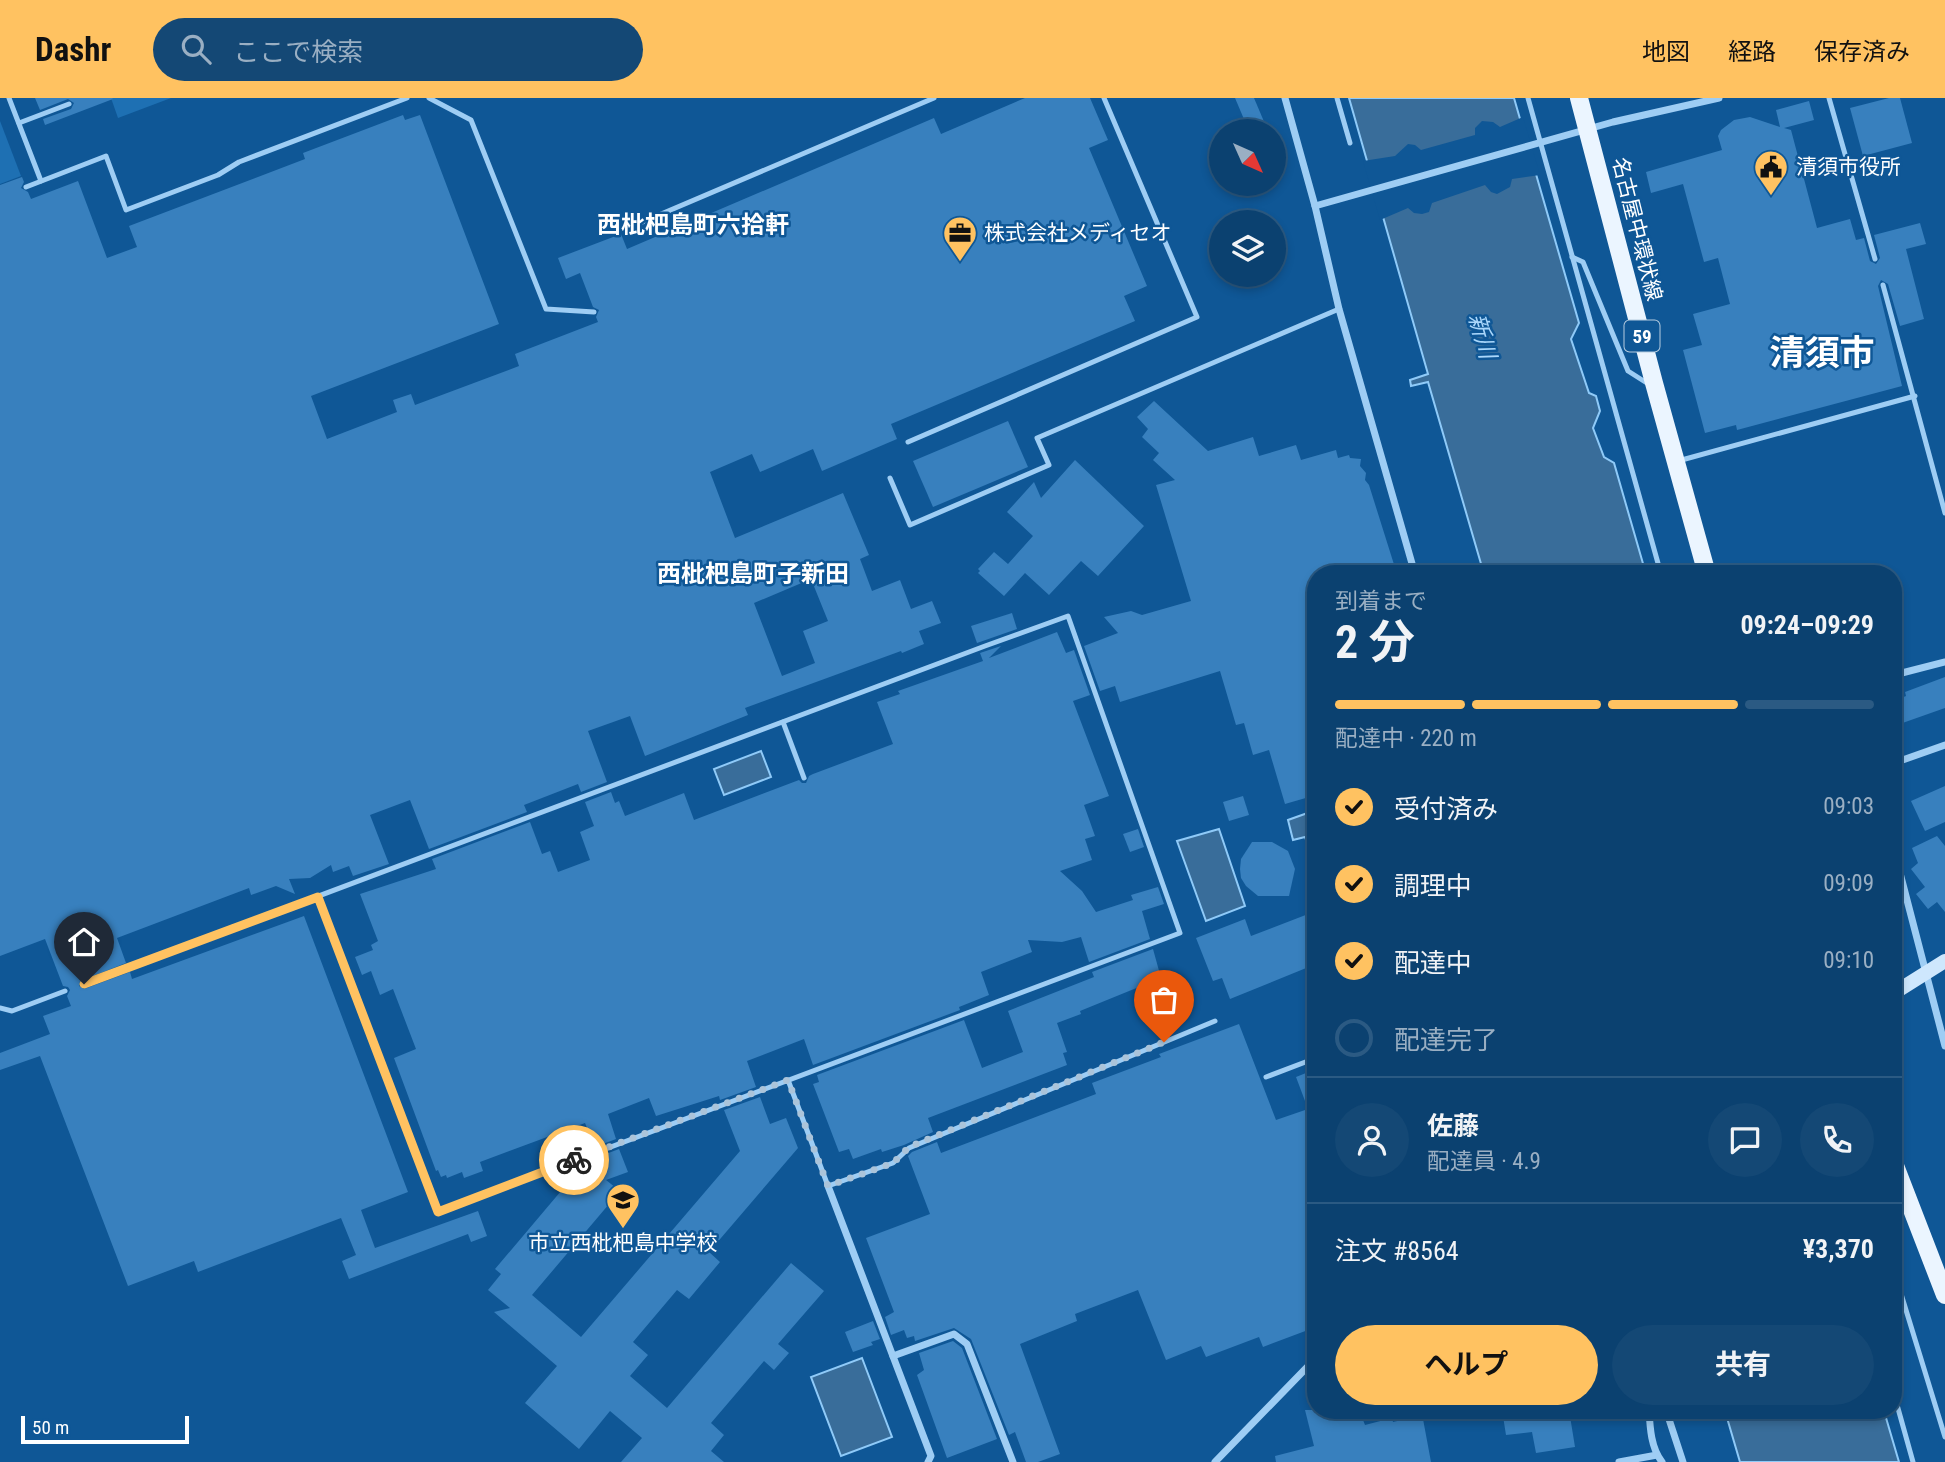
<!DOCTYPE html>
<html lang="ja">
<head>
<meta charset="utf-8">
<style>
  :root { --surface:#0b4170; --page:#144875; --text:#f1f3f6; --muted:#9aafc3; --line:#2b5a83; --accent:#ffc261 }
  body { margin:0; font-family:"Roboto Condensed","Noto Sans JP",sans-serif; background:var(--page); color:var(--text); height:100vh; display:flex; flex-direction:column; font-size:26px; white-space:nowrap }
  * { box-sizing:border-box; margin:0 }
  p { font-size:23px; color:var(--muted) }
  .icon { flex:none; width:38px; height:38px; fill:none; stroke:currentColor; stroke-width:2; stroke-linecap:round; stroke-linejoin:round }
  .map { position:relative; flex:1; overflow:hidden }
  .panel { position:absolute; left:1307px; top:467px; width:595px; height:854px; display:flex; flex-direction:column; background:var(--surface); border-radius:28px; box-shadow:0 4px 10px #0003,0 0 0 2px var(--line) }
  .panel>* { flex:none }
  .needle { width:46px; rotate:135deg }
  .buttons { position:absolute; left:1209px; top:21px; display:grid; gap:14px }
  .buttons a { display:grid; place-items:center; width:77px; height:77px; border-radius:50%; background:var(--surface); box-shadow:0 4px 10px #0003,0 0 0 2px var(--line); font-size:35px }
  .scale { position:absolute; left:21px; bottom:18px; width:168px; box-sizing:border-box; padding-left:7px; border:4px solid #fff; border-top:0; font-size:19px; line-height:24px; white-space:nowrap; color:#fff; -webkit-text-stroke:5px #0f5796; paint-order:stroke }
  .pin { position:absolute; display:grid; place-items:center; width:60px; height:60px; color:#fff; margin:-72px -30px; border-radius:50% 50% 50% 0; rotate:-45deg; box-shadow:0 0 7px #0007 }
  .pin .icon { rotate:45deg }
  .courier { position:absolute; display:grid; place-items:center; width:70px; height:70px; margin:-35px; border:5px solid #ffc261; border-radius:50%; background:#fff; color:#222; box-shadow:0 2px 9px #0007 }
  .overview em { font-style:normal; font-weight:700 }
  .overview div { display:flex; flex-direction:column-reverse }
  .overview { display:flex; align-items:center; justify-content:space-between; height:119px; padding:0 28px }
  h1 { font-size:46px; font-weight:700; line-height:52px }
  .bar { display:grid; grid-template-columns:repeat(4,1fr); gap:10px 7px; align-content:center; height:84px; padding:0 28px }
  .bar i { height:9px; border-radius:5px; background:var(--line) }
  .bar .active { background:var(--accent) }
  .bar p { grid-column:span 4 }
  .line { display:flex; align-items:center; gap:18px; padding:0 28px; border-top:2px solid var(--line) }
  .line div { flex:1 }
  .round { display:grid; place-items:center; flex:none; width:74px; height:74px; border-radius:37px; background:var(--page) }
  ol { padding:0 28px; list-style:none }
  li { display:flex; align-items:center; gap:21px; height:77px }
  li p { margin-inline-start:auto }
  li .icon { padding:7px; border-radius:50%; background:var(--accent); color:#111; stroke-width:4 }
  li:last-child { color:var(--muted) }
  li i { width:38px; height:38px; border:4px solid var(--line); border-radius:50% }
  .primary-button { display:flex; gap:14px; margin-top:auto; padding:14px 28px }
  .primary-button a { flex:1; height:80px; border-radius:42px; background:var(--accent); color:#111; font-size:28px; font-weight:700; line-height:80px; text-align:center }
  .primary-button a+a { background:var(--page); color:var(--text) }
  header { display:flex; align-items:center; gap:42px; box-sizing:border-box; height:98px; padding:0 35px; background:var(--accent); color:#111 }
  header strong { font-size:33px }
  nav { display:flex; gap:38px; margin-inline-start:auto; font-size:24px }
  .search { width:490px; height:63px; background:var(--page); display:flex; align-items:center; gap:18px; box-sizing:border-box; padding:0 24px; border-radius:38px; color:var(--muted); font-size:26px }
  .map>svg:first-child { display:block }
  .green { fill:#1e70b3 }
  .water { fill:#396d9a; stroke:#8fcaf8; stroke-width:2 }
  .pier { fill:#0f5796 }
  .building { fill:#3880be; fill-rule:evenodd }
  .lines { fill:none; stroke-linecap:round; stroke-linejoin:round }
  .service { stroke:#9ecdf4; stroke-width:5 }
  .minor { stroke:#9ecdf4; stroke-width:7 }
  .secondary { stroke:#cee7fd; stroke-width:14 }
  .primary { stroke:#ebf5ff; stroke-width:18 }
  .done { stroke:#abc4da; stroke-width:7; stroke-dasharray:0 12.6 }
  .route { stroke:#ffc261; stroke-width:9 }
  .labels { text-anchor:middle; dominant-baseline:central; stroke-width:5; stroke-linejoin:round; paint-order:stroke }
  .shield { fill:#0f5796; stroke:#b7cde0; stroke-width:2 }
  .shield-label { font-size:19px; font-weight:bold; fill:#fff }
  .poi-label { font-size:21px; fill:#fff; stroke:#0f5796; text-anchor:start }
  .street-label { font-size:21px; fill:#fff; stroke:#0f5796 }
  .water-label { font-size:23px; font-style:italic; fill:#aad7fb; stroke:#0f5796 }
  .quarter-label { font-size:24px; font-weight:bold; fill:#fff; stroke:#0f5796 }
  .town-label { font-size:35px; font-weight:bold; fill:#fff; stroke:#0f5796 }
</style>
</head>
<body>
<header>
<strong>Dashr</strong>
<div class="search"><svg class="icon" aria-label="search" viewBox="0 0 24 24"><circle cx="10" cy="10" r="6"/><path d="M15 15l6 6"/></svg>ここで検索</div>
<nav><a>地図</a><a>経路</a><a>保存済み</a></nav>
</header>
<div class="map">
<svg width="1945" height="1364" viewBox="0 0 1945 1364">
  <rect width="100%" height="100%" fill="#0f5796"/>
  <g class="green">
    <path d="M 111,0 L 171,0 L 118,20 Z"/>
    <path d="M 0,23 L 21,78 L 0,86 Z"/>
  </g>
  <g class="water">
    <path d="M 1349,0 L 1514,0 L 1579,225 L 1571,241 L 1589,295 L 1596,298 L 1600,313 L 1593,330 L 1604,359 L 1614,365 L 1646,476 L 1484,476 L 1428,284 L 1411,288 L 1410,282 L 1428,276 Z"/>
    <path d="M 761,653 L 771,679 L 724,697 L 714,671 Z"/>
    <path d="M 1316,712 L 1316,770 L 1305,739 L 1293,742 L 1288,722 Z"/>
    <path d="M 1219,731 L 1245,808 L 1206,823 L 1177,743 Z"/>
    <path d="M 862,1260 L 892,1339 L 841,1358 L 811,1279 Z"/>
    <path d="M 1725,1313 L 1884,1313 L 1899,1364 L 1740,1364 Z"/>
  </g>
  <path class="pier" d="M 1523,19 L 1540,77 L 1512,81 L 1510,89 L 1497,96 L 1491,94 L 1485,87 L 1432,105 L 1429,114 L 1422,116 L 1414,115 L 1408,110 L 1380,122 L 1363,63 L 1395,58 L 1408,46 L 1415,47 L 1421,52 L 1475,37 L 1475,30 L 1482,23 L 1493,24 L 1500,29 Z"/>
  <g class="building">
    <path d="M 35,0 L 112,0 L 113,1 L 45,27 L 43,21 L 71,11 L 74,5 L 68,1 L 40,12 Z"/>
    <path d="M 1025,0 L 1090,0 L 1108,42 L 1089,50 L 1147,188 L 1124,198 L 1135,223 L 891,326 L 897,341 L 822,373 L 813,351 L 760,374 L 752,356 L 710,374 L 735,440 L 843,395 L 869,457 L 860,461 L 872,493 L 900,482 L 911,511 L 932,503 L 941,525 L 919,533 L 924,546 L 902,555 L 901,553 L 745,610 L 748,617 L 645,658 L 630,618 L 588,633 L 607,684 L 581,694 L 578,686 L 524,707 L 527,714 L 429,751 L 410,702 L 370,717 L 389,766 L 353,778 L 349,768 L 333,774 L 331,767 L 310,780 L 289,781 L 295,796 L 276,788 L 251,797 L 249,790 L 117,840 L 126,865 L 80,883 L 79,888 L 84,891 L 130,874 L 132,881 L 304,818 L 408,1094 L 361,1112 L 375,1150 L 478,1113 L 487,1138 L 471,1144 L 468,1136 L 349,1181 L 342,1163 L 356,1157 L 341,1120 L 198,1174 L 194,1163 L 128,1188 L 40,958 L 0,972 L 0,955 L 50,936 L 43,918 L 71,908 L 67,898 L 70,892 L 68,889 L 63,888 L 45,841 L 0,858 L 0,87 L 22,79 L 24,84 L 21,90 L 28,94 L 31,101 L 78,83 L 107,160 L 137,149 L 129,128 L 305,61 L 303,55 L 403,17 L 405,22 L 420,17 L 499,226 L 311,298 L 327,341 L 397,314 L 393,302 L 411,296 L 415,307 L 519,268 L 515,256 L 598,224 L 596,219 L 599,212 L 593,209 L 580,175 L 566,181 L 558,160 L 621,136 L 627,151 L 934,20 L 941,36 ZM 811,481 L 828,523 L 803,533 L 815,565 L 782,578 L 754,505 Z"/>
    <path d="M 1235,0 L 1254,0 L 1268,33 L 1249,33 Z"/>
    <path d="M 1889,0 L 1900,0 L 1912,45 L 1863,58 L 1850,10 Z"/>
    <path d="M 1809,3 L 1814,22 L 1784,30 L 1791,32 L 1817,130 L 1850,121 L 1856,142 L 1864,140 L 1870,163 L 1876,166 L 1880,160 L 1874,137 L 1920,125 L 1926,146 L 1906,151 L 1924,221 L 1900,228 L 1888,186 L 1881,182 L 1878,188 L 1902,288 L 1737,332 L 1736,327 L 1705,335 L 1683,252 L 1702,247 L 1693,216 L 1730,206 L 1718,160 L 1704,164 L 1683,86 L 1651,95 L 1646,74 L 1722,52 L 1718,38 L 1721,32 L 1734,22 L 1750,19 L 1780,29 L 1776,12 Z"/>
    <path d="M 1154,303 L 1208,353 L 1253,339 L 1259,358 L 1296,347 L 1301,362 L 1336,352 L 1338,360 L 1349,357 L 1350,360 L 1361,361 L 1360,368 L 1366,375 L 1365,382 L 1369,387 L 1397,476 L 1316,476 L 1316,697 L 1285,706 L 1269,652 L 1253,657 L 1244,625 L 1236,627 L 1220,573 L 1120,604 L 1115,588 L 1100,593 L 1084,548 L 1118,535 L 1104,519 L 1131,513 L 1142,517 L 1191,503 L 1156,387 L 1175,382 L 1153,362 L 1159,355 L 1142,339 L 1148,331 L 1137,319 Z"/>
    <path d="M 1008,323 L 1028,369 L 933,409 L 913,363 Z"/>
    <path d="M 1075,362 L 1144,428 L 1098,478 L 1081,463 L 1049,497 L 1025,475 L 1004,498 L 978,475 L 980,473 L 978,471 L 994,454 L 1008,466 L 1033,438 L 1007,414 L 1034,384 L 1041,400 Z"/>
    <path d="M 1012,515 L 1017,531 L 977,545 L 971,528 Z"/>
    <path d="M 1057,534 L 1066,555 L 1074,552 L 1090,597 L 1073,603 L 1109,698 L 1084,707 L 1095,738 L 1085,741 L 1092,762 L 1060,773 L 1082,793 L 1096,814 L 1133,802 L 1131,797 L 1158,789 L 1164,806 L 1142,813 L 1150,841 L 1089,864 L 1081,839 L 1062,844 L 1028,842 L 1032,854 L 981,874 L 989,897 L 959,909 L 960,912 L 813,967 L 804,941 L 747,963 L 756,989 L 720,1002 L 719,998 L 656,1018 L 649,1000 L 608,1016 L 616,1041 L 595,1049 L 585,1025 L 480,1064 L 483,1073 L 464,1080 L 462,1074 L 447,1080 L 446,1077 L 441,1079 L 438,1072 L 436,1073 L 394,960 L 416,951 L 393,891 L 380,897 L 371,873 L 362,877 L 355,859 L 373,852 L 371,847 L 378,843 L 360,796 L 436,771 L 432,761 L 530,724 L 542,756 L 550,753 L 558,774 L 590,762 L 580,734 L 594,728 L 585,704 L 611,694 L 615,705 L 619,703 L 625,718 L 684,695 L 694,722 L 799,682 L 802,685 L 806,685 L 809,678 L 813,676 L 893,646 L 877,604 L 900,596 L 898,593 L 983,563 L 980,555 L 1001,548 L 989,560 Z"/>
    <path d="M 1945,579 L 1945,610 L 1894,628 L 1894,603 L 1906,598 L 1905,594 Z"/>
    <path d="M 1945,688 L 1945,724 L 1925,733 L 1911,703 Z"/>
    <path d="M 1243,698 L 1249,717 L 1229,723 L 1223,704 Z"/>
    <path d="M 1138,731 L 1144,749 L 1130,754 L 1123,736 Z"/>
    <path d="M 1937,738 L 1945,748 L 1945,814 L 1937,804 L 1928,811 L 1916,796 L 1925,789 L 1911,771 L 1918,765 L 1912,750 Z"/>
    <path d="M 1252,744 L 1272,744 L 1288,753 L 1295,771 L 1289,798 L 1258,798 L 1246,788 L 1241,780 L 1240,771 L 1241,761 Z"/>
    <path d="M 1316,813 L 1316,866 L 1230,901 L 1222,880 L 1213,883 L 1196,840 L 1245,821 L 1251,838 Z"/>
    <path d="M 1153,851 L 1161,880 L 1080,913 L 1081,916 L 1057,925 L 1067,954 L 1063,955 L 1067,967 L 928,1020 L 933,1034 L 904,1047 L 882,1054 L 881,1051 L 853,1061 L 849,1051 L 839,1054 L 813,986 L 819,984 L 817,977 L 964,922 L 982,970 L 1023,954 L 1008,913 L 1094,879 L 1092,874 Z"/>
    <path d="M 1239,926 L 1276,1022 L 1308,1011 L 1296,979 L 1316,971 L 1316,1229 L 1263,1249 L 1259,1239 L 1206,1259 L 1201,1248 L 1166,1262 L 1138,1192 L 1075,1216 L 1077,1223 L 1020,1246 L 1060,1356 L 1038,1364 L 1026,1364 L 1015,1334 L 1009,1337 L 971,1241 L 954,1230 L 915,1243 L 914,1238 L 907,1240 L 904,1232 L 891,1237 L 885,1219 L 894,1214 L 866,1140 L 930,1116 L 908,1058 L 912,1054 L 937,1044 L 941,1055 L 1096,996 L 1092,985 L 1161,959 L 1159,956 Z"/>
    <path d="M 760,999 L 770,1026 L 786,1020 L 798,1050 L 709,1154 L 720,1164 L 689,1201 L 677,1192 L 633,1244 L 648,1257 L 630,1278 L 667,1310 L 791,1165 L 824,1193 L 778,1246 L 789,1255 L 774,1272 L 764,1263 L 711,1325 L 724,1337 L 711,1353 L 724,1364 L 621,1364 L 642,1340 L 610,1313 L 579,1351 L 525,1305 L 557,1268 L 494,1214 L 510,1210 L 488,1192 L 501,1176 L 495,1171 L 572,1080 L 579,1086 L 599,1062 L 598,1059 L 619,1051 L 628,1074 L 606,1082 L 616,1090 L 612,1096 L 615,1099 L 532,1197 L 581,1239 L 740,1053 L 724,1012 Z"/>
    <path d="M 873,1223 L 880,1241 L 871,1244 L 873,1247 L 853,1254 L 845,1234 Z"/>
    <path d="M 953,1243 L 962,1250 L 997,1341 L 947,1360 L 917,1277 L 924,1272 L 919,1255 Z"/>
    <path d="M 1305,1312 L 1359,1312 L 1365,1327 L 1392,1320 L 1393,1324 L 1419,1318 L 1420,1322 L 1423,1321 L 1431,1364 L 1276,1364 L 1275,1358 L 1314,1348 Z"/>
    <path d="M 1502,1312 L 1569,1312 L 1575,1349 L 1536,1355 L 1532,1334 L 1506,1337 Z"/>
  </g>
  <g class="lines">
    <g class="service">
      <path d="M 9,0 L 41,83"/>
      <path d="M 429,0 L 471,22 L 546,211 L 594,214"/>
      <path d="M 1337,0 L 1350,45"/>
      <path d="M 1528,0 L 1661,476"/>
      <path d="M 1829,0 L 1875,161"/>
      <path d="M 19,25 L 69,6"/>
      <path d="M 26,89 L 106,58 L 126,112 L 218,77 L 239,64 L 407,0"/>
      <path d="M 633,128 L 934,0"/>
      <path d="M 1572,159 L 1583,164 L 1628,273 L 1650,287"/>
      <path d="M 1883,187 L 1945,415"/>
      <path d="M 908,344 L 1197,219 L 1104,0"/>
      <path d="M 1678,363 L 1915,298"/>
      <path d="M 890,380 L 910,427 L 1049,367 L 1037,340 L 1339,211"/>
      <path d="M 783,624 L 804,680"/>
      <path d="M 84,886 L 985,548 L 1068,518 L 1180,835 L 438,1114 L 318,799"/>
      <path d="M 0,910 L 12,913 L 65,893"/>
      <path d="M 1266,979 L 1316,960"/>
      <path d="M 788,982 L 828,1088 L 893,1065 L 909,1050 L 1215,923"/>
      <path d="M 1894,1173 L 1945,1339"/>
      <path d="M 1894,1296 L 1913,1364"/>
    </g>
    <g class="minor">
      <path d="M 1285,0 L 1315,108 L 1339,211 L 1415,476"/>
      <path d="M 1315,108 L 1613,24 L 1719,0"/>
      <path d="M 1894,577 L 1945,564"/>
      <path d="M 1894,665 L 1945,647"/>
      <path d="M 1894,752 L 1945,948"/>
      <path d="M 828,1088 L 931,1358 L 928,1364"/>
      <path d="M 893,1258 L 954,1236 L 967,1246 L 1013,1364"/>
      <path d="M 1649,1312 C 1650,1330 1651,1350 1662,1364"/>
      <path d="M 1666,1312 L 1683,1364"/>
      <path d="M 1215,1364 L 1316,1260"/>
      <path d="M 1619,1364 L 1657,1357"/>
    </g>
    <path class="secondary" d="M 1894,895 L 1945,863"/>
    <g class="primary">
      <path d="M 1579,0 L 1654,285 L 1707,476"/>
      <path d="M 1894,1065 L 1945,1197"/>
    </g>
  </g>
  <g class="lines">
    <path class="done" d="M 574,1062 L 788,982 L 828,1088 L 893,1065 L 909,1049 L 1164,944"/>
    <path class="route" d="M 84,886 L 318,799 L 438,1114 L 574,1062"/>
  </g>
  <defs>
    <g id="civic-pin" transform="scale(1.75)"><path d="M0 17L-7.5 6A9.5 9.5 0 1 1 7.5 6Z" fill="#ffc261" stroke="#0f5796"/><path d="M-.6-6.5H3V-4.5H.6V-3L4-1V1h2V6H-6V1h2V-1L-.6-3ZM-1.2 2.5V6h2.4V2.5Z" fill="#111"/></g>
    <g id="office-pin" transform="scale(1.75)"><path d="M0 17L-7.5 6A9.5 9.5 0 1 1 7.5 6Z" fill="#ffc261" stroke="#0f5796"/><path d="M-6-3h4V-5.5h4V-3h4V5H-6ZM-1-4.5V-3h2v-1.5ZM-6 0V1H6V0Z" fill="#111"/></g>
    <g id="school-pin" transform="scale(1.75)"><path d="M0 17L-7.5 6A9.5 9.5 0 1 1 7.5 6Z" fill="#ffc261" stroke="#0f5796"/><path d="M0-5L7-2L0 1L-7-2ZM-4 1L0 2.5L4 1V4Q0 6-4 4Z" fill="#111"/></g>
  </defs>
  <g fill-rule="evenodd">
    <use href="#civic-pin" x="1771" y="69"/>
    <use href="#office-pin" x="960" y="135"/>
    <use href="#school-pin" x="623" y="1102"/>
  </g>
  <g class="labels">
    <rect class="shield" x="1624.5" y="222.5" width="35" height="31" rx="5"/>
    <g class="shield-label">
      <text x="1642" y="238">59</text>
    </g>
    <g class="poi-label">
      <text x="1796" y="69">清須市役所</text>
      <text x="984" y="135">株式会社メディセオ</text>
      <text x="623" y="1145" text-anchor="middle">市立西枇杷島中学校</text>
    </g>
    <g class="street-label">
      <text transform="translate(1637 131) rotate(76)">名古屋中環状線</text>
    </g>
    <g class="water-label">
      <text transform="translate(1482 238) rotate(74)">新川</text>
    </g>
    <g class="quarter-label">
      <text x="693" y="127">西枇杷島町六拾軒</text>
      <text x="753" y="476">西枇杷島町子新田</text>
    </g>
    <g class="town-label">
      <text x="1822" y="255">清須市</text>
    </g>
  </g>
</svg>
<div class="buttons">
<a><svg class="needle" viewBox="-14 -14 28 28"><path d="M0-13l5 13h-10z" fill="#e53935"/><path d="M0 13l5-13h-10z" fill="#9aafc3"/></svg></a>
<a><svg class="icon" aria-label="layers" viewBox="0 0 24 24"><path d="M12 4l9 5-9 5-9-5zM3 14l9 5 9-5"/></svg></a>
</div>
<div class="scale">50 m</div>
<div class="pin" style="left:1164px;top:944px;background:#ea580c"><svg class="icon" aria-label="bag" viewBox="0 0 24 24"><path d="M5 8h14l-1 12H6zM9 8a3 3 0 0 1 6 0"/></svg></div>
<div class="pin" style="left:84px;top:886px;background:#1f2937"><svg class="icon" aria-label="home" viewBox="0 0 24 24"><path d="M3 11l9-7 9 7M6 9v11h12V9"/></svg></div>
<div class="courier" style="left:574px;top:1062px"><svg class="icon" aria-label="bike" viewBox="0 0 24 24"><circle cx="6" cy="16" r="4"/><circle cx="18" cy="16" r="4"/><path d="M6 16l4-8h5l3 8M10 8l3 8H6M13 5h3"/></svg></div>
<section class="panel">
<div class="overview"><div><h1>2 分</h1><p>到着まで</p></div><em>09:24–09:29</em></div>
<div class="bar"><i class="active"></i><i class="active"></i><i class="active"></i><i></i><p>配達中 · 220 m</p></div>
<ol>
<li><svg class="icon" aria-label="check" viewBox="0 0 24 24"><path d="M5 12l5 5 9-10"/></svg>受付済み<p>09:03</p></li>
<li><svg class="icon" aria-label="check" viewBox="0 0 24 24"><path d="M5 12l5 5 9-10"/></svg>調理中<p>09:09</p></li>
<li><svg class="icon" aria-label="check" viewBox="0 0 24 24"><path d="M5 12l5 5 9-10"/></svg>配達中<p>09:10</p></li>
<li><i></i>配達完了</li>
</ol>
<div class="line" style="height:126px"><a class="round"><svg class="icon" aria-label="person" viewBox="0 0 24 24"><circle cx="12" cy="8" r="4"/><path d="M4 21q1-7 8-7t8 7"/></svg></a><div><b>佐藤</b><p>配達員 · 4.9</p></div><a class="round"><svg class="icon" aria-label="chat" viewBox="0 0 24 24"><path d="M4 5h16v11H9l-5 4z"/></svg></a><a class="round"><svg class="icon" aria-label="phone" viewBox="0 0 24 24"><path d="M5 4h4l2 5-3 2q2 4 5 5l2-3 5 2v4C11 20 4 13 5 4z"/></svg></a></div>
<div class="line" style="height:91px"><div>注文 #8564</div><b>¥3,370</b></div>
<div class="primary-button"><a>ヘルプ</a><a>共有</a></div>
</section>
</div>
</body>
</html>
